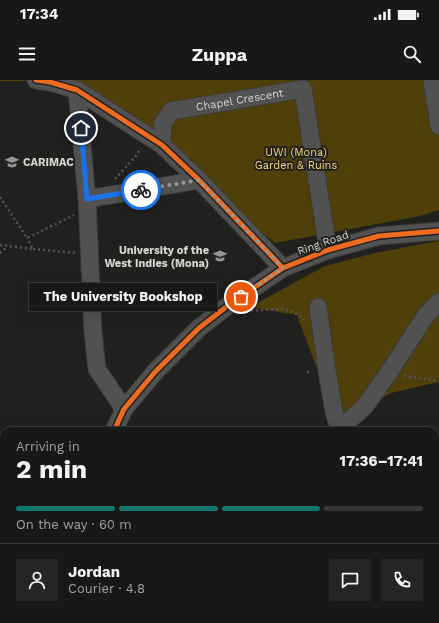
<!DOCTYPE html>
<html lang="en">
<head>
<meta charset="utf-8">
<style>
  :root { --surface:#181817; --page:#252524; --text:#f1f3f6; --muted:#9fa0a1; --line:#363736; --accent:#0f766e }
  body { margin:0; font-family:"Work Sans",sans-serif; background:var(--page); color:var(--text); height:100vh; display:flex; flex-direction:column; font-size:15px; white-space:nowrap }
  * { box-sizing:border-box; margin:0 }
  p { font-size:13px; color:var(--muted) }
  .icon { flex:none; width:22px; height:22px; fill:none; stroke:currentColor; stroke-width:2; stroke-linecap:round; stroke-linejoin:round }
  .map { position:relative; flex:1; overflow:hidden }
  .details { position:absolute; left:0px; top:347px; width:439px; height:196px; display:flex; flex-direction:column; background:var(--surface); border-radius:12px 12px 0 0; box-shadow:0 4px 16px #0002,0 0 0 1px var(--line) }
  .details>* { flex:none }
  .pin { position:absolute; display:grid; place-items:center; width:34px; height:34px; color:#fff; margin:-17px; border:2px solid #fff; border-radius:50%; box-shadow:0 1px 4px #0007 }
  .courier { position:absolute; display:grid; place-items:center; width:40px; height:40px; margin:-20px; border:3px solid #1a73e8; border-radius:50%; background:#fff; color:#222; box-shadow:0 1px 5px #0007 }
  .bubble { position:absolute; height:28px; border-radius:0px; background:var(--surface); box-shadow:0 4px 16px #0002,0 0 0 1px var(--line); font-size:13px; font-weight:700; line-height:28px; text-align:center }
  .headline em { font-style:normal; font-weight:700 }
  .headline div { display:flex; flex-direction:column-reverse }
  .headline { display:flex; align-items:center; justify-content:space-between; height:68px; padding:0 16px }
  h1 { font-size:26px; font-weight:700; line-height:30px }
  .bar { display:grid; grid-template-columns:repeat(4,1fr); gap:6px 4px; align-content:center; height:48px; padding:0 16px }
  .bar i { height:5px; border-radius:3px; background:var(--line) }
  .bar .on { background:var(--accent) }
  .bar p { grid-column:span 4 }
  .line { display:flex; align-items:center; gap:10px; padding:0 16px; border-top:1px solid var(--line) }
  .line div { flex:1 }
  .round { display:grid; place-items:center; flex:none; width:42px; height:42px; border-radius:0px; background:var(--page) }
  .status { display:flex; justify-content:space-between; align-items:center; height:28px; padding:0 20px; background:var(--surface); direction:ltr }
  .status svg { height:11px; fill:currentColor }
  header { display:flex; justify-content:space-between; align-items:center; height:52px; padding:0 16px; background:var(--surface); font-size:18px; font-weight:700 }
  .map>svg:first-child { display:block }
  .green { fill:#4f400a }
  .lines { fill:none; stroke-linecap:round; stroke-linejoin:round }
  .minor-casing { stroke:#3b3b39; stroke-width:19 }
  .path { stroke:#545352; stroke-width:2.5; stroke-dasharray:2 3; stroke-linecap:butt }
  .minor { stroke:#525151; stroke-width:17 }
  .cycleway-casing { stroke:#21211e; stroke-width:8 }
  .cycleway { stroke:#ed6a23; stroke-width:5 }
  .done { stroke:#969694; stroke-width:4; stroke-dasharray:0 7.2 }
  .route { stroke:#1a73e8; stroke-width:5 }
  .labels { text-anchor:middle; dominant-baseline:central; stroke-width:4; stroke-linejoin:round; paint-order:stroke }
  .street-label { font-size:11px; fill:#d5d5d3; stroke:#21211e }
  .park-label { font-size:11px; fill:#fadb7b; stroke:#21211e }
  .poi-label { font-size:11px; font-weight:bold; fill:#d5d5d3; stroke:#21211e; text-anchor:start }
</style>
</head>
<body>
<div class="status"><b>17:34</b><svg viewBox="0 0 49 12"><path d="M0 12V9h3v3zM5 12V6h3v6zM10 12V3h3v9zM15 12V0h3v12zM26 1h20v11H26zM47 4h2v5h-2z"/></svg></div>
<header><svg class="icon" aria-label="menu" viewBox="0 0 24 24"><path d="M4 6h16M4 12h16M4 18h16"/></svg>Zuppa<svg class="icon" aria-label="search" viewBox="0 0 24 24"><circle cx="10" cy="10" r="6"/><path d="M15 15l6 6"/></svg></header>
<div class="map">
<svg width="439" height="543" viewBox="0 0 439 543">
  <rect width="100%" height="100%" fill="#20201f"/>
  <g class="green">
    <path d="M 0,0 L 439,0 L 439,130 L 420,136 L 275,163 L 145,62 L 75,1 L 0,1 Z"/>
    <path d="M 439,161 L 439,302 L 391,313 L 338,343 L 320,291 L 316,286 L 297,235 L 250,227 L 325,186 L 375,173 Z"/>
    <path d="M 439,480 L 439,543 L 375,543 L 375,542 L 398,539 L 435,539 L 435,481 Z"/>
    <path d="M 144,539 L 181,539 L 181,543 L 145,543 Z"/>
  </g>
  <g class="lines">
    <g class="minor-casing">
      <g id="minor">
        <path d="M 36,0 L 50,2 L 77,10 L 162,65 L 199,100 L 283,188"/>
        <path d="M 432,0 L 439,46"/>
        <path d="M 77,10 L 87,119 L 93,252 L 97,289 L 124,329"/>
        <path id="s1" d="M 162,65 L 163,43 L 171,31 L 303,9 L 328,170"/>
        <path d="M 87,119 L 199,100"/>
        <path d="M 318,227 L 327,291 L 334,332 L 340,351"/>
        <path d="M 340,349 L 365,326 L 388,294 L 426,235 L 439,222"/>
        <path d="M 114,351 L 124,329 L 155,292 L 199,248 L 230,224 L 283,188 L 328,170 L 379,156 L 439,151"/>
        <path d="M 67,539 L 67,543"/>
      </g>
    </g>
    <g class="path">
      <path d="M 115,99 L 135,77 L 141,68"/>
      <path d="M 0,117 L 27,158 L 74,135"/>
      <path d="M 0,165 L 33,169 L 27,158"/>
      <path d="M 33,169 L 75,173"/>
      <path d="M 0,173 L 7,167"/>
      <path d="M 246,231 L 283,229 L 291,231 L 303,238 L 303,240"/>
      <path d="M 307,292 L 311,291"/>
      <path d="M 404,296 L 439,301"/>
      <path d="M 0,401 L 4,400"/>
      <path d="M 435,455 L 439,456"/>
      <path d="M 435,482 L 439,481"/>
      <path d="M 171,543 L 172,539"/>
      <path d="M 180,543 L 194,539"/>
    </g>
    <use href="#minor" class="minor"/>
    <g class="cycleway-casing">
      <g id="cycleway">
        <path d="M 36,0 L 50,2 L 77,10 L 162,65 L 199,100 L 283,188"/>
        <path d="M 114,351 L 124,329 L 155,292 L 199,248 L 230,224 L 283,188 L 328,170 L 379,156 L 439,151"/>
      </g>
    </g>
    <use href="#cycleway" class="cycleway"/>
  </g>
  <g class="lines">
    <path class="done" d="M 141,110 L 199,100 L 283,188 L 241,217"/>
    <path class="route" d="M 81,48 L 87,119 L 141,110"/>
  </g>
  <defs>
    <g id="school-bare" transform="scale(1.08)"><path d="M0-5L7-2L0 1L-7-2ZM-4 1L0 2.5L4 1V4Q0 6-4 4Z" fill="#969694" stroke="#21211e" stroke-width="2.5" paint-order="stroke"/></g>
    <g id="university-bare" transform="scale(1.08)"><path d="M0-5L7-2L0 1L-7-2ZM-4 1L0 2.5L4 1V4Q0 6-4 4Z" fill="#969694" stroke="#21211e" stroke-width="2.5" paint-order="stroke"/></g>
  </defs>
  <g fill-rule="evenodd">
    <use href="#school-bare" x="12" y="82"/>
    <use href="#university-bare" x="220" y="176"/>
  </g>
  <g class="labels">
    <g class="street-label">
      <text stroke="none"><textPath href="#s1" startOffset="106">Chapel Crescent</textPath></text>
      <text transform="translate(323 163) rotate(-19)">Ring Road</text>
    </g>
    <g class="park-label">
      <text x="296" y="72">UWI (Mona)<tspan x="296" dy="13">Garden &amp; Ruins</tspan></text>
    </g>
    <g class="poi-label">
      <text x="23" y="82">CARIMAC</text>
      <text x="209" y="170" text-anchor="end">University of the<tspan x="209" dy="13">West Indies (Mona)</tspan></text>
    </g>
  </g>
</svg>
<div class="pin" style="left:241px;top:217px;background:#ea580c"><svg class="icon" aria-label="bag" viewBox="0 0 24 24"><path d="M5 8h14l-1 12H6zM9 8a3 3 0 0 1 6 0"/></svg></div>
<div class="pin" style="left:81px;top:48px;background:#1f2937"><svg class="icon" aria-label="home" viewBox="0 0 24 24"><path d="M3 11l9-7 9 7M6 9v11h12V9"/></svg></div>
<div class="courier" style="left:141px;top:110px"><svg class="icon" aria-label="bike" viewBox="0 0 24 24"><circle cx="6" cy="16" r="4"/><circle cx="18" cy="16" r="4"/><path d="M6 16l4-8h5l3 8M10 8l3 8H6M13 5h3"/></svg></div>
<div class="bubble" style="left:29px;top:203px;width:188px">The University Bookshop</div>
<section class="details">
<div class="headline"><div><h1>2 min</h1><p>Arriving in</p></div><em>17:36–17:41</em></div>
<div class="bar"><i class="on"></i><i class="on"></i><i class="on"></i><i></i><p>On the way · 60 m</p></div>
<div class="line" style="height:72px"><a class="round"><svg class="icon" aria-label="person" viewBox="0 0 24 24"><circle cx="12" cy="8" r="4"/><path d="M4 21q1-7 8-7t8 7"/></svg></a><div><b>Jordan</b><p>Courier · 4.8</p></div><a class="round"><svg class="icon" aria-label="chat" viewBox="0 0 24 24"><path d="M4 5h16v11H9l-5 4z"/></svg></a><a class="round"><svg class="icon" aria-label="phone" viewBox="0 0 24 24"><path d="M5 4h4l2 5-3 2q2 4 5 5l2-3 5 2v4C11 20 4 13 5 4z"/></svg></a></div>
</section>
</div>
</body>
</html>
